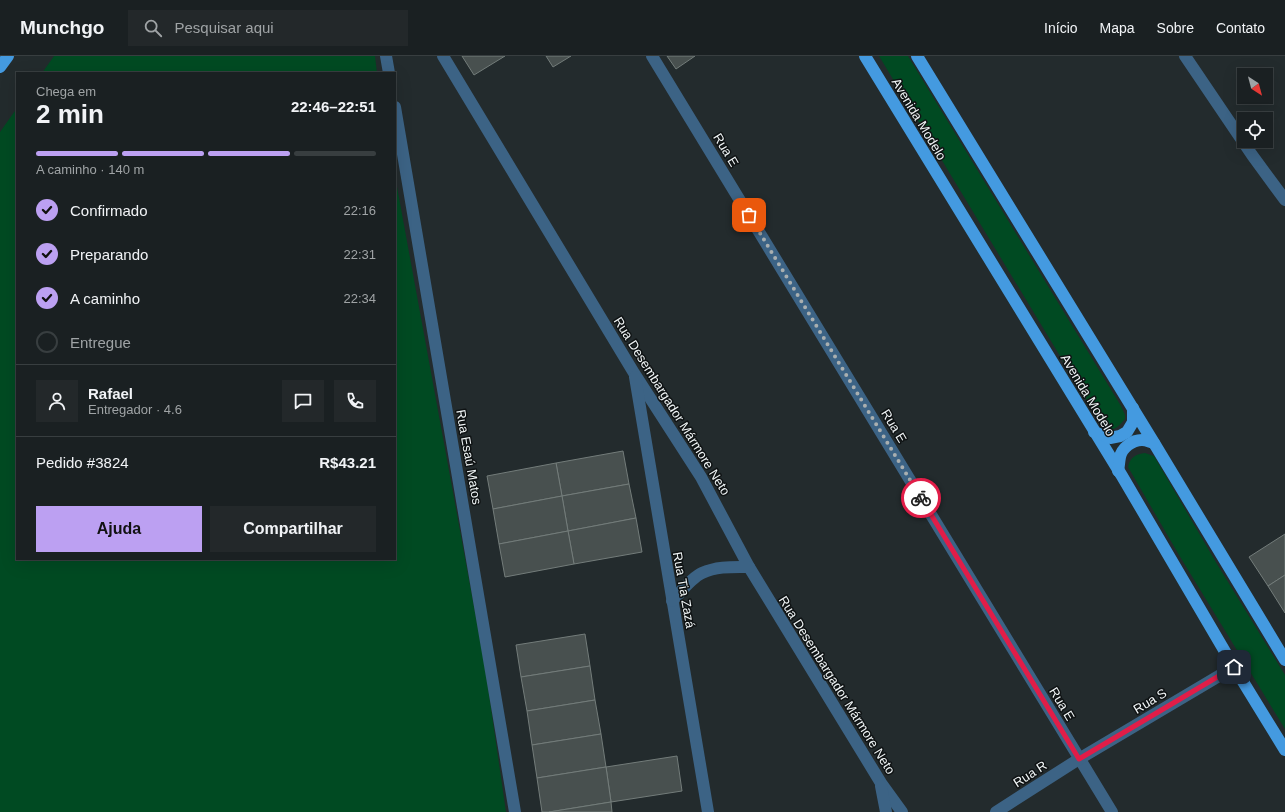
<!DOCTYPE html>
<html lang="pt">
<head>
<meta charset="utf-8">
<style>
  :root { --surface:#1a2022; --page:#23282a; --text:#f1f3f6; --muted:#9fa3a5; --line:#383e40; --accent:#bca0f2 }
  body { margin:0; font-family:Arial,sans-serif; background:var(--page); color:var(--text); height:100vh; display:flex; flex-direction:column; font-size:15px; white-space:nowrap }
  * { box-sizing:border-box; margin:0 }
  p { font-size:13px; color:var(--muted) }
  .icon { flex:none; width:22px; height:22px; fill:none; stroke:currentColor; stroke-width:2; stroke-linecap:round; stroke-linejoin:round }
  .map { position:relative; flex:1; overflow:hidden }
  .side { position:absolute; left:16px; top:16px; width:380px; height:488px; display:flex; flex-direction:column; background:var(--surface); border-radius:0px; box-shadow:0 4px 16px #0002,0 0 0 1px var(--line) }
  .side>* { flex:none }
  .needle { width:26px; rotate:144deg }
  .fabs { position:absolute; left:1237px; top:12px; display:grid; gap:8px }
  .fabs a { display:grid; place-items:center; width:36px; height:36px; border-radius:0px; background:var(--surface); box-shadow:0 4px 16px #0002,0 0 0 1px var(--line); font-size:20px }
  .pin { position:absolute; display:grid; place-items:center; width:34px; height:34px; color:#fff; margin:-17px; border-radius:8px; box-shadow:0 2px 6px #0006 }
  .courier { position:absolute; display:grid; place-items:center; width:40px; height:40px; margin:-20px; border:3px solid #e11d48; border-radius:50%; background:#fff; color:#222; box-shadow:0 1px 5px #0007 }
  .headline em { font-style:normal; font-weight:600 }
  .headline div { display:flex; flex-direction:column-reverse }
  .headline { display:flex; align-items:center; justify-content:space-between; height:68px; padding:0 20px }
  h1 { font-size:26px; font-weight:600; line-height:30px }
  .bar { display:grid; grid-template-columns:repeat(4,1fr); gap:6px 4px; align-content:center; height:48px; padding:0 20px }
  .bar i { height:5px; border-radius:3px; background:var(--line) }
  .bar .active { background:var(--accent) }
  .bar p { grid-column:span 4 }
  .line { display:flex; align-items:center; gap:10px; padding:0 20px; border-top:1px solid var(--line) }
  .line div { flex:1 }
  .round { display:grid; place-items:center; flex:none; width:42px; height:42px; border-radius:0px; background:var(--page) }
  ol { padding:0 20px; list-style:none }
  li { display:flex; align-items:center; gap:12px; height:44px }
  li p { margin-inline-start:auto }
  li .icon { padding:4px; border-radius:50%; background:var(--accent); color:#111; stroke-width:4 }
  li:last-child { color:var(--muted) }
  li i { width:22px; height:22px; border:2px solid var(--line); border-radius:50% }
  .primary-button { display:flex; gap:8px; margin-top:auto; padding:8px 20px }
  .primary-button a { flex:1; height:46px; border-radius:0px; background:var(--accent); color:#111; font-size:16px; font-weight:600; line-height:46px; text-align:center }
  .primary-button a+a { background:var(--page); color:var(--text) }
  header { display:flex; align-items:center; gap:24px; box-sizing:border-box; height:56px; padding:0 20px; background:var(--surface); border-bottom:1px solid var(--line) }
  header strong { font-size:19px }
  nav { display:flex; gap:22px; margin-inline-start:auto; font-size:14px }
  .search { width:280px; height:36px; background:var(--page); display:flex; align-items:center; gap:10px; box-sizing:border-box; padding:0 14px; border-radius:0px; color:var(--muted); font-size:15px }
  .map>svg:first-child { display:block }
  .green { fill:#004a22 }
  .building { fill:#48504f; stroke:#737c7a }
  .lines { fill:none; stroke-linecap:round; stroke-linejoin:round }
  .minor { stroke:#3c6385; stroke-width:12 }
  .major { stroke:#449ae0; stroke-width:12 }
  .done { stroke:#a9afb0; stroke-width:4; stroke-dasharray:0 7.2 }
  .route { stroke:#e11d48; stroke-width:5 }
  .labels { text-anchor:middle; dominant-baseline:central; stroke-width:3; stroke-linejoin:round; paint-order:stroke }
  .street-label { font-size:13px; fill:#f1f6f7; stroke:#0f1314 }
</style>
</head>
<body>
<header>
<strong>Munchgo</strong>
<div class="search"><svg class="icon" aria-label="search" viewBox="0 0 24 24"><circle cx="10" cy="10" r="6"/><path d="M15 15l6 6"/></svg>Pesquisar aqui</div>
<nav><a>Início</a><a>Mapa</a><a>Sobre</a><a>Contato</a></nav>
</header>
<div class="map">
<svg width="1285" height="756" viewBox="0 0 1285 756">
  <rect width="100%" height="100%" fill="#232b2d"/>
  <g class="green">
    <path d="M 54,0 L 375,0 L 377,17 L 42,17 Z"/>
    <path d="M 879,0 L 908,0 L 1121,350 L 1125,359 L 1125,363 C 1118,371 1115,375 1104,373 Z"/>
    <path d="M 17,52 L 17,503 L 395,503 L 395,120 L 485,611 L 506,756 L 0,756 L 0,76 Z"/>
    <path d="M 1145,397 L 1154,400 L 1217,508 L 1285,619 L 1285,673 L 1179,499 L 1128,411 C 1130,401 1136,398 1145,397 Z"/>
  </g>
  <g class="building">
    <path d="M 462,0 L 505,0 L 474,19 Z"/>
    <path d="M 546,0 L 571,0 L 553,11 Z"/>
    <path d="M 667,0 L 695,0 L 676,13 Z"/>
    <path d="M 623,395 L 629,428 L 562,440 L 556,407 Z"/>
    <path d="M 556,407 L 562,440 L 493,453 L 487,420 Z"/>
    <path d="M 629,428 L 636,462 L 568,475 L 562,440 Z"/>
    <path d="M 562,440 L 568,475 L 499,488 L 493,453 Z"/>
    <path d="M 636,462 L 642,496 L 574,508 L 568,475 Z"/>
    <path d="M 568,475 L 574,508 L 505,521 L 499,488 Z"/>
    <path d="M 1285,478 L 1285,519 L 1268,530 L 1249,501 Z"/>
    <path d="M 1285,519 L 1285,557 L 1268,530 Z"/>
    <path d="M 585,578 L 590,610 L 521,621 L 516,589 Z"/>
    <path d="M 590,610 L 595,644 L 527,655 L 521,621 Z"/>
    <path d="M 595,644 L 601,678 L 532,689 L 527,655 Z"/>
    <path d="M 601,678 L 606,711 L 537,722 L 532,689 Z"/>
    <path d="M 677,700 L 682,735 L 611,746 L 606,711 Z"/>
    <path d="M 606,711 L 611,746 L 549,756 L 542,756 L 537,722 Z"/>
    <path d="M 611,746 L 612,756 L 549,756 Z"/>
  </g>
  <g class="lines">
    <g class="minor">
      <path d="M 386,0 L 389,17"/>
      <path d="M 443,0 L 634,317 L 701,421 L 749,511 L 881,727 L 902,756"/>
      <path d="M 652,0 L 1112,756"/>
      <path d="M 1185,0 L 1252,99 L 1285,144"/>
      <path d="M 395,51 L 515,756"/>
      <path d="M 635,321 L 708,756"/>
      <path d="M 672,545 C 680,537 691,522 702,517 C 717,510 733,511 749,511"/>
      <path d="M 881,730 L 886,756"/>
      <path d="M 996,756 L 1079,703 L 1234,611"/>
    </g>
    <g class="major">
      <path d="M 865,0 L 1122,420 L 1234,611 L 1285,694"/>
      <path d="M 917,0 L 1154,387 L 1285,604"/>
      <path d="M 0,11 L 8,0"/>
      <path d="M 1094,376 L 1110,382 L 1120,380 L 1127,376 L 1133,366 L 1133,352"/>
      <path d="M 1118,415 C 1119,410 1119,406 1120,401 C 1122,392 1132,384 1142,384 C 1146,384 1150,386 1154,387"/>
    </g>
  </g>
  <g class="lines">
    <path class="done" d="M 749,159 L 921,442"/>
    <path class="route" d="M 921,442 L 1079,703 L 1234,611"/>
  </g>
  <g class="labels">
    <g class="street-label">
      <text transform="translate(919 63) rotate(59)">Avenida Modelo</text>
      <text transform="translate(726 94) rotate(59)">Rua E</text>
      <text transform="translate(1088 339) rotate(59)">Avenida Modelo</text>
      <text transform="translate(672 350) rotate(58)">Rua Desembargador Mármore Neto</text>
      <text transform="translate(894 370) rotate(59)">Rua E</text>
      <text transform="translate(469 401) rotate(80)">Rua Esaú Matos</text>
      <text transform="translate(684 534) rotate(80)">Rua Tia Zazá</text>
      <text transform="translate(837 629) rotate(58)">Rua Desembargador Mármore Neto</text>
      <text transform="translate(1150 645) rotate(-31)">Rua S</text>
      <text transform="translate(1062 648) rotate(59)">Rua E</text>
      <text transform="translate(1030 718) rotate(-33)">Rua R</text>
    </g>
  </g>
</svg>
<div class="fabs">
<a><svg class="needle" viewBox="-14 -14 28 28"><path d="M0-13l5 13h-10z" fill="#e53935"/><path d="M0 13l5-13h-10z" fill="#9fa3a5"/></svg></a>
<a><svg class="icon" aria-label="locate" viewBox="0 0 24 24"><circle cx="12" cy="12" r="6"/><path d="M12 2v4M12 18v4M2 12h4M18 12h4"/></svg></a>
</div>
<div class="pin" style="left:749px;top:159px;background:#ea580c"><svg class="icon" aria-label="bag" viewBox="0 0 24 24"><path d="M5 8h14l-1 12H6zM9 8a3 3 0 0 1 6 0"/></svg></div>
<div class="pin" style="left:1234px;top:611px;background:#1f2937"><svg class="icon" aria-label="home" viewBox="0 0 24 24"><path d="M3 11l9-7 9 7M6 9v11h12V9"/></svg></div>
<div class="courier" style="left:921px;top:442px"><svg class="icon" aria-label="bike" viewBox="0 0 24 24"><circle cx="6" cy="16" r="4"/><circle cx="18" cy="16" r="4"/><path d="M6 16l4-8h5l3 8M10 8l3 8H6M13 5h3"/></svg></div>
<section class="side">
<div class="headline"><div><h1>2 min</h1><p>Chega em</p></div><em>22:46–22:51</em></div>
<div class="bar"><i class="active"></i><i class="active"></i><i class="active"></i><i></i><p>A caminho · 140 m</p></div>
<ol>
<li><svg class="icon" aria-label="check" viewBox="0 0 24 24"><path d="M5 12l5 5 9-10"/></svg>Confirmado<p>22:16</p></li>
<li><svg class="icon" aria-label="check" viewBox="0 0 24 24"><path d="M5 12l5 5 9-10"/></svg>Preparando<p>22:31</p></li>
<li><svg class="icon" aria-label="check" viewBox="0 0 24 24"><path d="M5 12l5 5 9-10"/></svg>A caminho<p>22:34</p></li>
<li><i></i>Entregue</li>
</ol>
<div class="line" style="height:72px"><a class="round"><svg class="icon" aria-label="person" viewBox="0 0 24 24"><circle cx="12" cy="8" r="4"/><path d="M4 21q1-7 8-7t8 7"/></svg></a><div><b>Rafael</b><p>Entregador · 4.6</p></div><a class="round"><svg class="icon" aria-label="chat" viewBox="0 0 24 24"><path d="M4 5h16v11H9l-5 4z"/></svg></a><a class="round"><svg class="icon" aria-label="phone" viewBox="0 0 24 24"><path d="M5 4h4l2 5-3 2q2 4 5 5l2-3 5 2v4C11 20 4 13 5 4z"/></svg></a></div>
<div class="line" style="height:52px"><div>Pedido #3824</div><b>R$43.21</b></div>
<div class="primary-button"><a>Ajuda</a><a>Compartilhar</a></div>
</section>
</div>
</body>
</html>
